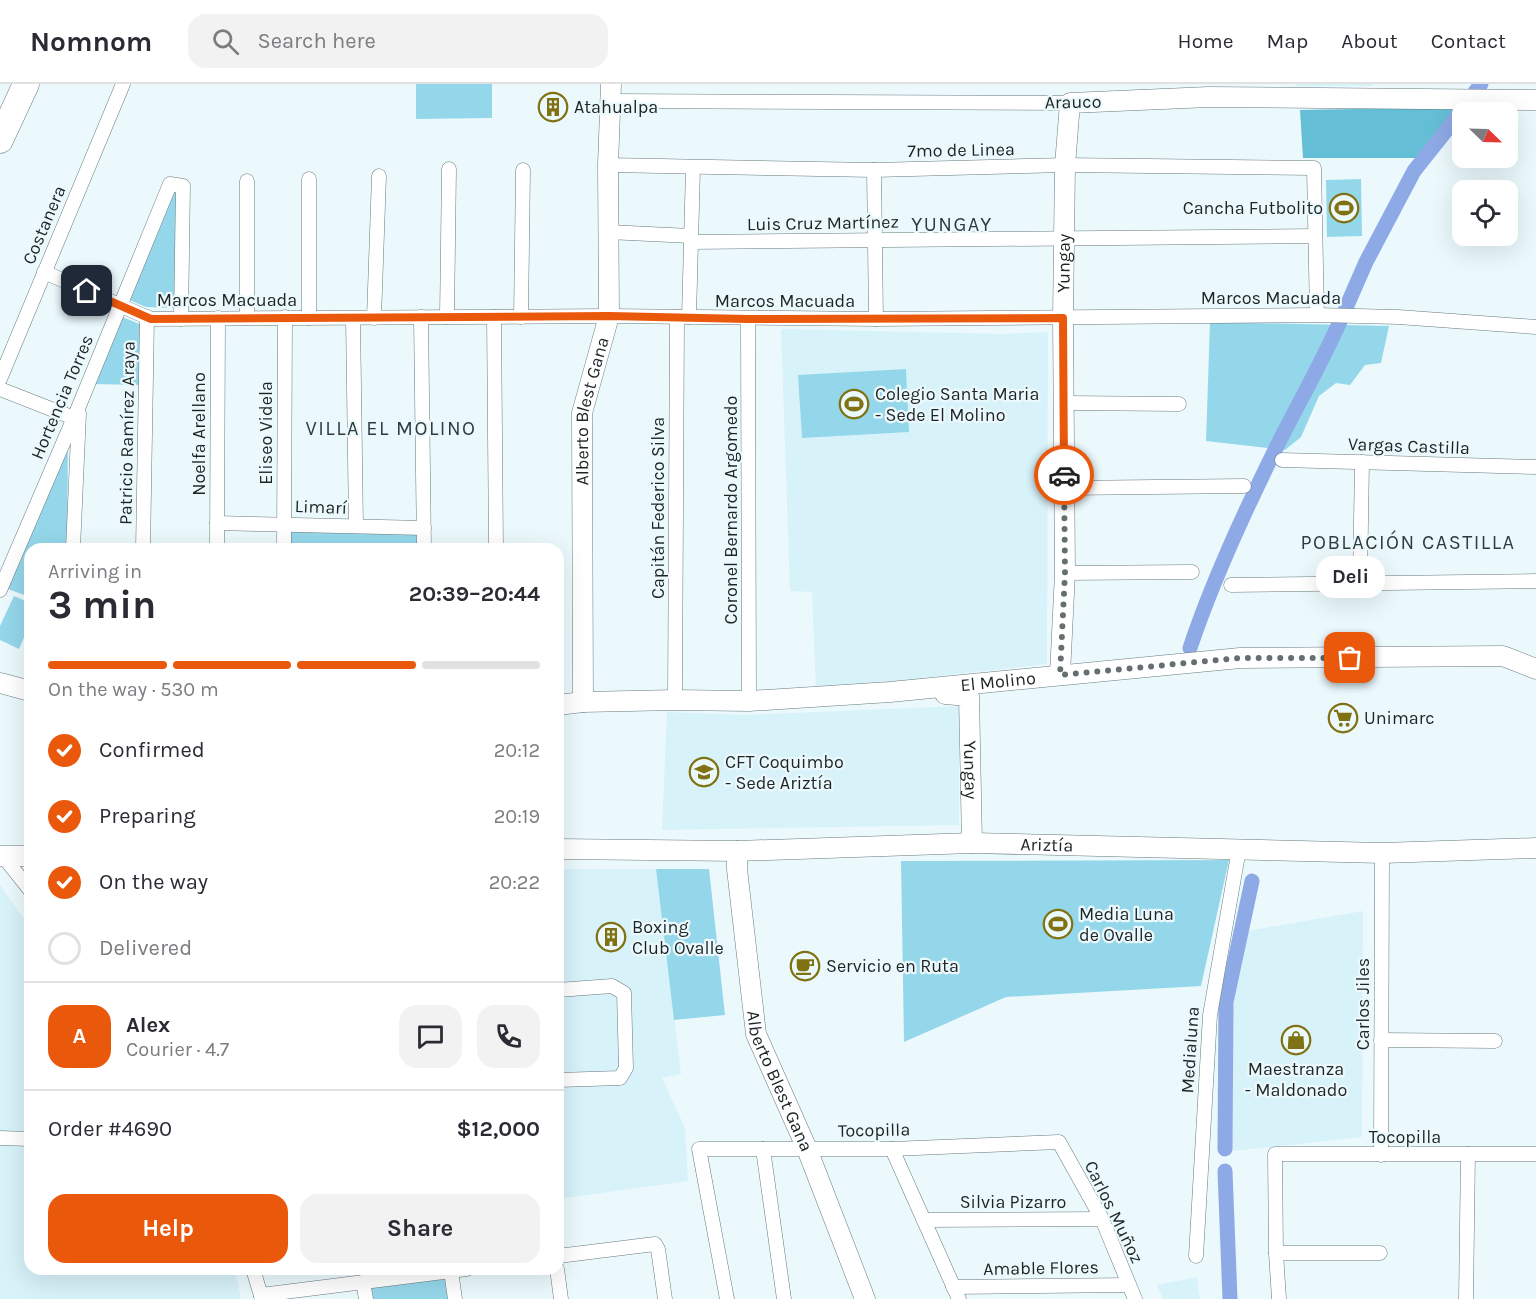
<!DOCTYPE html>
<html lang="en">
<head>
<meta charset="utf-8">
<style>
  :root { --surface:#fff; --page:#f2f2f3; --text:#2b2b33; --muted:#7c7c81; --line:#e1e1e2; --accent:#ea580c }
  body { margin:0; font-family:Karla,sans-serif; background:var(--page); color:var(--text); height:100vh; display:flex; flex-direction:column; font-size:22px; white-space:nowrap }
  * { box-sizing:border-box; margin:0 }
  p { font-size:20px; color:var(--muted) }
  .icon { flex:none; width:33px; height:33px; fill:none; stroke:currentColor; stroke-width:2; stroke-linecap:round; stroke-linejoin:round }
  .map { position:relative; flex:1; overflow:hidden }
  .panel { position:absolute; left:24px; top:459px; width:540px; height:732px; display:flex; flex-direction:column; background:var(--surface); border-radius:18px; box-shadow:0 6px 24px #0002 }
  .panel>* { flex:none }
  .needle { width:39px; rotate:113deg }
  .controls { position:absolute; left:1452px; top:18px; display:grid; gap:12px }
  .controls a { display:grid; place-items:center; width:66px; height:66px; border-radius:12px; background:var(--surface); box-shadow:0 6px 24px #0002; font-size:30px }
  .pin { position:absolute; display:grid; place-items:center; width:51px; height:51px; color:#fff; margin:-26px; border-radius:12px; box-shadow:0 3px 9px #0006 }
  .courier { position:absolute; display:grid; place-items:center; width:60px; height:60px; margin:-30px; border:4px solid #ea580c; border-radius:50%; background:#fff; color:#222; box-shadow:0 2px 8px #0007 }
  .bubble { position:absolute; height:42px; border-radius:18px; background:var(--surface); box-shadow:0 6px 24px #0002; font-size:20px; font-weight:700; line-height:42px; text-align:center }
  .summary em { font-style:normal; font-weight:700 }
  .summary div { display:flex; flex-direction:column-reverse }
  .summary { display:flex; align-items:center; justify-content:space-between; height:102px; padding:0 24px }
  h1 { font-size:39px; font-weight:700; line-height:45px }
  .bar { display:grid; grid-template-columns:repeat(4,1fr); gap:9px 6px; align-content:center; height:72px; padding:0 24px }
  .bar i { height:8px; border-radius:4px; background:var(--line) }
  .bar .selected { background:var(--accent) }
  .bar p { grid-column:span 4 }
  .line { display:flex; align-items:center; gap:15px; padding:0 24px; border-top:2px solid var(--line) }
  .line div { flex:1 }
  .round { display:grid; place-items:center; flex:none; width:63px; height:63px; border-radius:18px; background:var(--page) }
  ol { padding:0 24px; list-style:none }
  li { display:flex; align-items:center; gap:18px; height:66px }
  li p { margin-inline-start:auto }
  li .icon { padding:6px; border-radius:50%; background:var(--accent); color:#fff; stroke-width:4 }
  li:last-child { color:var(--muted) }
  li i { width:33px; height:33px; border:3px solid var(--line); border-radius:50% }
  .action { display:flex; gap:12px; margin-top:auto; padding:12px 24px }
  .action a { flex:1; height:69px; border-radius:18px; background:var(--accent); color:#fff; font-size:24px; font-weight:700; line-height:69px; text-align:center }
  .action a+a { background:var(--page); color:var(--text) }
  header { display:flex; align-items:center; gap:36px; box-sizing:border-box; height:84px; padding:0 30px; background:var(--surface); border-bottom:2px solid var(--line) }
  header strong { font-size:28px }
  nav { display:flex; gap:33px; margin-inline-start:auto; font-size:21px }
  .search { width:420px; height:54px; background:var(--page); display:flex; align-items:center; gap:15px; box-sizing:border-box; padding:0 21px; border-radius:18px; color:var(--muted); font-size:22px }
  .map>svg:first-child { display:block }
  .built { fill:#d8f2fa }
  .green { fill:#95d7ea }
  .forest { fill:#64bed6 }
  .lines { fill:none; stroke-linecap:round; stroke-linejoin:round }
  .canal { stroke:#8eaae6; stroke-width:15 }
  .street-casing { stroke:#69797e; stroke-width:15 }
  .secondary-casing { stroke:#69797e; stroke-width:21 }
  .highway-casing { stroke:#69797e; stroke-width:27 }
  .street { stroke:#fff; stroke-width:14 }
  .secondary { stroke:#fff; stroke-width:20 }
  .highway { stroke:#fff; stroke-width:26 }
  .done { stroke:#656f71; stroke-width:6; stroke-dasharray:0 10.8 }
  .route { stroke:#ea580c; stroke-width:8 }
  .labels { text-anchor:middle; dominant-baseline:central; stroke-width:4.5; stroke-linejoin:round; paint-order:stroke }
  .street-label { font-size:18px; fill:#1d2426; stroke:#ebf9fd }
  .poi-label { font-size:18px; fill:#1d2426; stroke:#ebf9fd; text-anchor:start }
  .neighbourhood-label { font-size:20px; letter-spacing:1.5px; fill:#2e3c40; stroke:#ebf9fd }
</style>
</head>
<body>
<header>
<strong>Nomnom</strong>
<div class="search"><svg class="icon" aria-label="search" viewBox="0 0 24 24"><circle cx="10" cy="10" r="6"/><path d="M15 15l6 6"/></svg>Search here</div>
<nav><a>Home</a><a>Map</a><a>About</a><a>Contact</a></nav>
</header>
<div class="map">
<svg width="1536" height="1215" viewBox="0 0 1536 1215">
  <rect width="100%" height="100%" fill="#ebf9fd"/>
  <g class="built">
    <rect x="1296" y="0" width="77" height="2"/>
    <path d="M 781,245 L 1002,250 L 1048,248 L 1047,580 L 816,606 L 812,508 L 790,507 Z"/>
    <path d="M 959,622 L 959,741 L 662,746 L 667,628 L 745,631 Z"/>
    <path d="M 558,785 L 656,785 L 681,990 L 662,994 L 685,1044 L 688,1097 L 558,1115 Z"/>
    <path d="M 0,801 L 30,844 L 30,1185 L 233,1185 L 237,1195 L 241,1215 L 0,1215 Z"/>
    <path d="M 1363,827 L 1362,1053 L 1232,1067 L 1232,912 L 1241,848 Z"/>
    <path d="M 1197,1193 L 1200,1215 L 1163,1215 L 1157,1201 Z"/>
  </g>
  <g class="green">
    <path d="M 416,0 L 492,0 L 492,34 L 416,35 Z"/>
    <path d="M 1361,95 L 1362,152 L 1327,153 L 1326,96 Z"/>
    <path d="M 171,108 L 179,109 L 175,224 L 146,223 L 127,215 Z"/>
    <path d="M 120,232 L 144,242 L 142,301 L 93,300 Z"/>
    <path d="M 1210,238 L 1389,242 L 1381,279 L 1365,281 L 1350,301 L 1336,299 L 1319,312 L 1301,353 L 1285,366 L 1206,357 Z"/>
    <path d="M 906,285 L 909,348 L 802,354 L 798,291 Z"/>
    <path d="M 68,356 L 67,465 L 30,465 L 30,513 L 5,504 Z"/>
    <path d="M 290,446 L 418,448 L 418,465 L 289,465 Z"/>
    <path d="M 14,512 L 30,519 L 30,540 L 19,565 L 0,556 L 0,542 Z"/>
    <path d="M 1229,776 L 1201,902 L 1006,913 L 904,958 L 901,777 Z"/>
    <path d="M 656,785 L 709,785 L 725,931 L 674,936 Z"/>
    <path d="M 446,1192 L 450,1215 L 370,1215 L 369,1203 Z"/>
  </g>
  <path class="forest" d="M 1462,23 L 1420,74 L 1303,74 L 1300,26 Z"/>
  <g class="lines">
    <g class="canal">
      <path d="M 1475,8 L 1481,0"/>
      <path d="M 1345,226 L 1366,178 L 1414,87 L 1464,24"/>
      <path d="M 1190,564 C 1212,498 1242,433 1273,370 C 1295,325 1321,281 1341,235"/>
      <path d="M 1225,1065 L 1226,918 L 1252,797"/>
      <path d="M 1225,1087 L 1230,1215"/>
    </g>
    <g class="street-casing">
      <g id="street">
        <path d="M 610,17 L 1070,19"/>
        <path d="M 608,81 L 874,86 L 1065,81 L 1314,84 L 1317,231"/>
        <path d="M 874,86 L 876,235"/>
        <path d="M 247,97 L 247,234"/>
        <path d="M 608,148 L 691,152"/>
        <path d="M 691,158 L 1315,152"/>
        <path d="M 44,188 L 151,235 L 609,232 L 876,235 L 1317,231 L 1398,233 L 1536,243"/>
        <path d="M 421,233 L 424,465"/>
        <path d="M 447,233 L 449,85"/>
        <path d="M 494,233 L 496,465"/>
        <path d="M 521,233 L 523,86"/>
        <path d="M 689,233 L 693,84"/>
        <path d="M 309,234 L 309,95"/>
        <path d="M 353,234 L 356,442"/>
        <path d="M 374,234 L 379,92"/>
        <path d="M 748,235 L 749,617"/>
        <path d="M 0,295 L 123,0"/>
        <path d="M 0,305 L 74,334"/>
        <path d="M 1064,319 L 1179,320"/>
        <path d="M 1282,376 L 1536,383"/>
        <path d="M 1064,404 L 1244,402"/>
        <path d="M 217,439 L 424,444"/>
        <path d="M 73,465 L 79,329"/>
        <path d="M 143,465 L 147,233"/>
        <path d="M 217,465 L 218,234"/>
        <path d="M 284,465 L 285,233"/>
        <path d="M 1065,489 L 1192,488"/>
        <path d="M 1360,498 L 1362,378"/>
        <path d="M 1231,501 L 1536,497"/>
        <path d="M 0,506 L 79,322 L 170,100 L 183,102 L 181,235"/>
        <path d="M 675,616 L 677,233"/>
        <path d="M 3,772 L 30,806"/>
        <path d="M 558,906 L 612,902 L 624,909 L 626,984 L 620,994 L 558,996"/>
        <path d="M 1381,956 L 1495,957"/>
        <path d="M 0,1054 L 30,1055"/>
        <path d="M 763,1065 L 784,1215"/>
        <path d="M 892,1065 L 959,1215"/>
        <path d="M 1381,1071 L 1382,769"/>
        <path d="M 924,1136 L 1102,1135"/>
        <path d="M 1276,1169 L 1380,1169"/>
        <path d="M 558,1172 L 655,1160 L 658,1165 L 665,1215"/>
        <path d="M 1196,1172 L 1210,931 L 1239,765"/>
        <path d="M 253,1185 L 262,1215"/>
        <path d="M 557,1185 L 561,1215"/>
        <path d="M 451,1187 L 455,1215"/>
        <path d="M 363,1198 L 366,1215"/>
        <path d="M 953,1203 L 1129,1201"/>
        <path d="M 261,1211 L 467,1185"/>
        <path d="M 727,1215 L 699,1065 L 892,1065 L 1059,1058 L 1102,1135 L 1135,1215"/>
        <path d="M 1279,1215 L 1276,1169 L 1275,1070 L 1536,1070"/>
        <path d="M 1466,1215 L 1468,1070"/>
      </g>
    </g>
    <g class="secondary-casing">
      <g id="secondary">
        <path id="s1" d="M 1060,590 L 1065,489 L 1063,234 L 1065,81 L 1070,19 L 1209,13 L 1536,16"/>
        <path d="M 0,599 L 30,607"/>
        <path id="s2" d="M 945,610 L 969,612 L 972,759"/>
        <path id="s3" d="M 583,618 L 582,329 L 609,232 L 608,81 L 611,0"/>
        <path id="s4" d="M 558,621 L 583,618 L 675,616 L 749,617 L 890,608 L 1240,574 L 1503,572 L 1536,585"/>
        <path id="s5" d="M 558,765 L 737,767 L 972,759 L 1382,769 L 1536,764"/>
        <path id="s6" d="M 737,767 L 737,785 L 756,950 L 807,1065 L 865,1215"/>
        <path d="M 0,772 L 30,772"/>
      </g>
    </g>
    <g class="highway-casing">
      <path id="highway" d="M 0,56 L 26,0"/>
    </g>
    <use href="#street" class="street"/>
    <use href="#secondary" class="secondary"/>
    <use href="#highway" class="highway"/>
  </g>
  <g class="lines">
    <path class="done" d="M 1064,391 L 1065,489 L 1060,591 L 1240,574 L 1350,574"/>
    <path class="route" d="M 87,207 L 151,235 L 609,232 L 748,235 L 1063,234 L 1064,391"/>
  </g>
  <defs>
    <g id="building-ring" transform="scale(1.5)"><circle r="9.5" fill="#ebf9fd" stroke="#807212" stroke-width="1.5"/><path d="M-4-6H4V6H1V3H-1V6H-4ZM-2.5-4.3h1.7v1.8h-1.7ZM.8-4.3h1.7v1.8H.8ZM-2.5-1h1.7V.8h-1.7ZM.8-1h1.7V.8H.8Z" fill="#807212"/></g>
    <g id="stadium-ring" transform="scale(1.5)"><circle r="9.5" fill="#ebf9fd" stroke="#807212" stroke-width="1.5"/><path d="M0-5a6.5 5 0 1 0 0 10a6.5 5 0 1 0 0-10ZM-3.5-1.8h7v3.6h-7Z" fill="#807212"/></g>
    <g id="supermarket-ring" transform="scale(1.5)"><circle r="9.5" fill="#ebf9fd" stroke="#807212" stroke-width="1.5"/><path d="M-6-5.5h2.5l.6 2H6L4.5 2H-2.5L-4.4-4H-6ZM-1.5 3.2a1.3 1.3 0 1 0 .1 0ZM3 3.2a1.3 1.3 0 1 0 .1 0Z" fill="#807212"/></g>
    <g id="university-ring" transform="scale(1.5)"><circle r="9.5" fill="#ebf9fd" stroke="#807212" stroke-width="1.5"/><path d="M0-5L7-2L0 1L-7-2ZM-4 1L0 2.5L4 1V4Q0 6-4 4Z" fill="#807212"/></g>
    <g id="cafe-ring" transform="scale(1.5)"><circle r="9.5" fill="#ebf9fd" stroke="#807212" stroke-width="1.5"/><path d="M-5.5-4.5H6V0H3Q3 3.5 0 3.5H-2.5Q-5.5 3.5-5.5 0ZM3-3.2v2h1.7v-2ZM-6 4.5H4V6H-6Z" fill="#807212"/></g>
    <g id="shop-ring" transform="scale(1.5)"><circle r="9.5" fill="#ebf9fd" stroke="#807212" stroke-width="1.5"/><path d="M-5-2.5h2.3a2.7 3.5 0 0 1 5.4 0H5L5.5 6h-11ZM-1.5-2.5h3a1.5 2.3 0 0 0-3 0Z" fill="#807212"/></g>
  </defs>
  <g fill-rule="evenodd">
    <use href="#building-ring" x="553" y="23"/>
    <use href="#stadium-ring" x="1344" y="124"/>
    <use href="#stadium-ring" x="854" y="320"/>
    <use href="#supermarket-ring" x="1343" y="634"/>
    <use href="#university-ring" x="704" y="688"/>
    <use href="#stadium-ring" x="1058" y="840"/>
    <use href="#building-ring" x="611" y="853"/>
    <use href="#cafe-ring" x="805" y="882"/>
    <use href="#shop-ring" x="1296" y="956"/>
  </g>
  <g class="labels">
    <g class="street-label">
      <text transform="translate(1073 18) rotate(-1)">Arauco</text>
      <text transform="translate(961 66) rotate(-1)">7mo de Linea</text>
      <text transform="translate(823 139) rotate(-1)">Luis Cruz Martínez</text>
      <text transform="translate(44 141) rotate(-67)">Costanera</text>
      <text stroke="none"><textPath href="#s1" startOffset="411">Yungay</textPath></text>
      <text x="1271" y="214">Marcos Macuada</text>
      <text x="227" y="216">Marcos Macuada</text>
      <text x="785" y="217">Marcos Macuada</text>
      <text transform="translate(62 313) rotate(-67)">Hortencia Torres</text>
      <text stroke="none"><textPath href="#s3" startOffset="292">Alberto Blest Gana</textPath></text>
      <text transform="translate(127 349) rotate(-89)">Patricio Ramírez Araya</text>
      <text transform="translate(266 349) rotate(-90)">Eliseo Videla</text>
      <text transform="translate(199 350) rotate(-90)">Noelfa Arellano</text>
      <text transform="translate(1409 362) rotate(2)">Vargas Castilla</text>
      <text transform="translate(321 423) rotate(2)">Limarí</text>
      <text transform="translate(658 424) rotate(-90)">Capitán Federico Silva</text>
      <text transform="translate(731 426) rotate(-90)">Coronel Bernardo Argomedo</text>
      <text stroke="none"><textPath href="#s4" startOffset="441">El Molino</textPath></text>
      <text stroke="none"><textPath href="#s2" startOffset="98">Yungay</textPath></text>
      <text stroke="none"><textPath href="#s5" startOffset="489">Ariztía</textPath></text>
      <text transform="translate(1363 920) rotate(-90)">Carlos Jiles</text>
      <text transform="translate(1190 966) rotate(-86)">Medialuna</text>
      <text stroke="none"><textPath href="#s6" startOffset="236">Alberto Blest Gana</textPath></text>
      <text transform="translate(874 1046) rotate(-1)">Tocopilla</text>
      <text x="1405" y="1053">Tocopilla</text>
      <text x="1013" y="1118">Silvia Pizarro</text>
      <text transform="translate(1114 1128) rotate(64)">Carlos Muñoz</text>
      <text transform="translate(1041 1184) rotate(-1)">Amable Flores</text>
    </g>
    <g class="poi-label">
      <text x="574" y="23">Atahualpa</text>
      <text x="1323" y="124" text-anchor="end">Cancha Futbolito</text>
      <text x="875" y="310">Colegio Santa Maria<tspan x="875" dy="21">- Sede El Molino</tspan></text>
      <text x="1364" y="634">Unimarc</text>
      <text x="725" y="678">CFT Coquimbo<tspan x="725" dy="21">- Sede Ariztía</tspan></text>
      <text x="1079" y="830">Media Luna<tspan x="1079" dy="21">de Ovalle</tspan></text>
      <text x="632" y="843">Boxing<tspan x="632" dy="21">Club Ovalle</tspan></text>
      <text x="826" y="882">Servicio en Ruta</text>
      <text x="1296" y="985" text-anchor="middle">Maestranza<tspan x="1296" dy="21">- Maldonado</tspan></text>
    </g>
    <g class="neighbourhood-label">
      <text x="952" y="140">YUNGAY</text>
      <text x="391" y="344">VILLA EL MOLINO</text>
      <text x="1408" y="458">POBLACIÓN CASTILLA</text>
    </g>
  </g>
</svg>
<div class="controls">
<a><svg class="needle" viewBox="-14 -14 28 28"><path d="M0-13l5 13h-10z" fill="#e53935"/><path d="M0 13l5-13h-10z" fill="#7c7c81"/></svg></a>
<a><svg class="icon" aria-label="locate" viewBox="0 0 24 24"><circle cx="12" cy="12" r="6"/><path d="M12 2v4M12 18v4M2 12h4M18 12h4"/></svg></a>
</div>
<div class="pin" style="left:1350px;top:574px;background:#ea580c"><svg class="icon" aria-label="bag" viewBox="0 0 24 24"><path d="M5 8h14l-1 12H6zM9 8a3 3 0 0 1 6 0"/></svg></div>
<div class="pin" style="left:87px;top:207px;background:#1f2937"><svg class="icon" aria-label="home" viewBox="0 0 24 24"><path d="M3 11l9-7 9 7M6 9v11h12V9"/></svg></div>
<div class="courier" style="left:1064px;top:391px"><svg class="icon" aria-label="car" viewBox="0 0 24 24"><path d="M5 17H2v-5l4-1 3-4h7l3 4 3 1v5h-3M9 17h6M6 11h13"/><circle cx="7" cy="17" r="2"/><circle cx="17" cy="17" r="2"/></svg></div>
<div class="bubble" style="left:1316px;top:472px;width:69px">Deli</div>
<section class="panel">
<div class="summary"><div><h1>3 min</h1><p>Arriving in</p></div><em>20:39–20:44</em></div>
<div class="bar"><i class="selected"></i><i class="selected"></i><i class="selected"></i><i></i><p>On the way · 530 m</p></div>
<ol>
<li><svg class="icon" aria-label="check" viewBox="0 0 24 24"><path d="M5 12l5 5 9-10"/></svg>Confirmed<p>20:12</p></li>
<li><svg class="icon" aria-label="check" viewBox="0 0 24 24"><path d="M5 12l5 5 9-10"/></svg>Preparing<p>20:19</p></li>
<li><svg class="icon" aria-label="check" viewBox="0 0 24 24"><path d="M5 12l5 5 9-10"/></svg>On the way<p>20:22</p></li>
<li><i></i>Delivered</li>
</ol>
<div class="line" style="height:108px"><b class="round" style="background:var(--accent);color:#fff">A</b><div><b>Alex</b><p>Courier · 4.7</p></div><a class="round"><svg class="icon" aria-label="chat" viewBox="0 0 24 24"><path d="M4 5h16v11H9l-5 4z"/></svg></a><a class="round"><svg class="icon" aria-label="phone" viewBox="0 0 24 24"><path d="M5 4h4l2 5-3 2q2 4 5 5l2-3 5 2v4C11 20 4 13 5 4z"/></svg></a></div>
<div class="line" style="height:78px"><div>Order #4690</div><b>$12,000</b></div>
<div class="action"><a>Help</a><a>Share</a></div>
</section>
</div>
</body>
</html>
